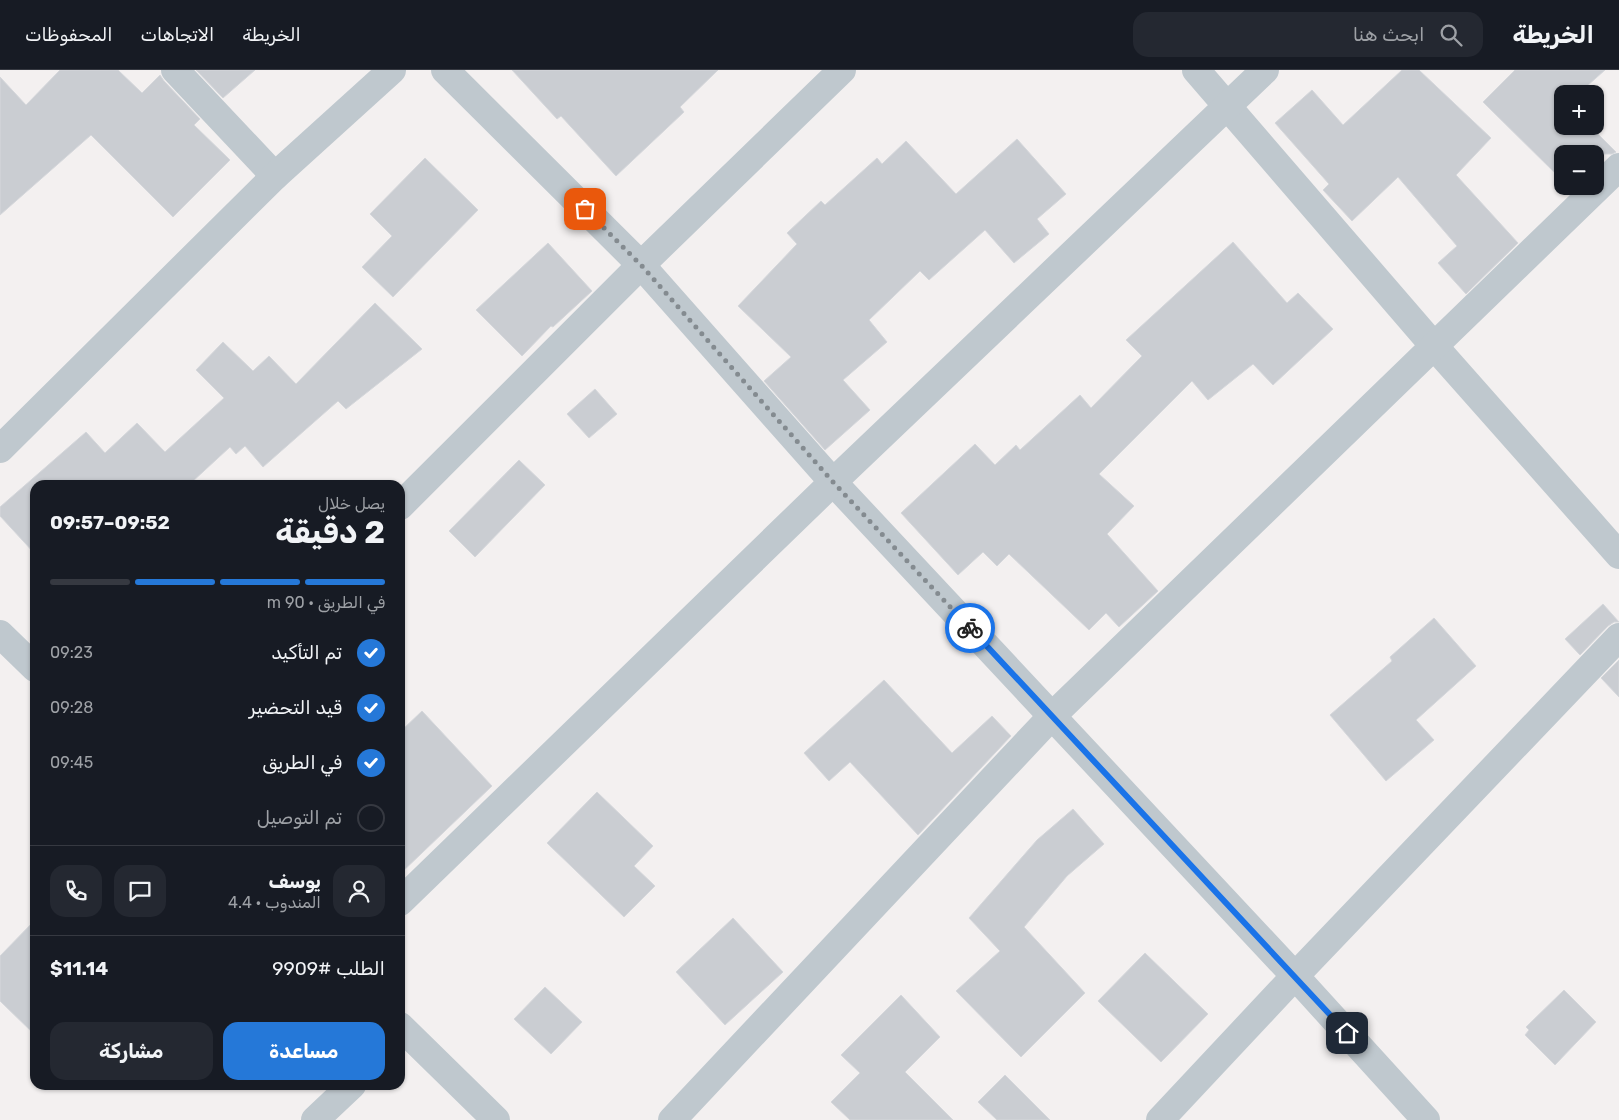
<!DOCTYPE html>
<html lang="ar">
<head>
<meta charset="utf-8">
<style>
  :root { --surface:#171b24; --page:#242831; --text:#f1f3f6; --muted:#9ea1a6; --line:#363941; --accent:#2578d8 }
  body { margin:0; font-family:Rubik,Vazirmatn,sans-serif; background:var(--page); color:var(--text); direction:rtl; height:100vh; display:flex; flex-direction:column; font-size:19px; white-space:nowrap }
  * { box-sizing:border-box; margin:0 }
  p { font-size:16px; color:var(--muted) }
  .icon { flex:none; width:28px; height:28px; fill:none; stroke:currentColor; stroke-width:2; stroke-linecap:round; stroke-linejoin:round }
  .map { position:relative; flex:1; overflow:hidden; direction:ltr }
  .drawer { position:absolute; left:30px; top:410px; width:375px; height:610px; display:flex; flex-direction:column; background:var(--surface); border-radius:15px; box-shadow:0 1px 4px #0004; direction:rtl }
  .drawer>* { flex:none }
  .buttons { position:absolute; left:1554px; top:15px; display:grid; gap:10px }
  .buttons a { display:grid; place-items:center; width:50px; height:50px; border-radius:10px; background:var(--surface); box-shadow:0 1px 4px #0004; font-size:25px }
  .pin { position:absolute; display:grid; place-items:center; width:42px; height:42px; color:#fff; margin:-21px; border-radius:10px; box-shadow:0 2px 8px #0006 }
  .courier { position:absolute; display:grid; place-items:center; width:50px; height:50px; margin:-25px; border:4px solid #1a73e8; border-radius:50%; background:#fff; color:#222; box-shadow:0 1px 6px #0007 }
  .overview em { font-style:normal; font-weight:700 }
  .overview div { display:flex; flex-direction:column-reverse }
  .overview { display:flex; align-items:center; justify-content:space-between; height:85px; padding:0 20px }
  h1 { font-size:32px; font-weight:700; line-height:38px }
  .bar { display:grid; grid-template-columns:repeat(4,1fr); gap:8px 5px; align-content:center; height:60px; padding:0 20px }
  .bar i { height:6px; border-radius:4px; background:var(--line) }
  .bar .current { background:var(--accent) }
  .bar p { grid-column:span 4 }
  .line { display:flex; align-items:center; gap:12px; padding:0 20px; border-top:1px solid var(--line) }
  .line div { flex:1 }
  .round { display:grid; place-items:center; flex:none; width:52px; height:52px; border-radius:15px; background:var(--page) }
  ol { padding:0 20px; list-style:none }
  li { display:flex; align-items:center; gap:15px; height:55px }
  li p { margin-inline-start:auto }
  li .icon { padding:5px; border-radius:50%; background:var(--accent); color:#fff; stroke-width:4 }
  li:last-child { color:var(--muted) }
  li i { width:28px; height:28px; border:2px solid var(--line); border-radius:50% }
  .cta { display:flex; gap:10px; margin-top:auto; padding:10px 20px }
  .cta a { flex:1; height:58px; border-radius:15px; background:var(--accent); color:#fff; font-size:20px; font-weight:700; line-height:58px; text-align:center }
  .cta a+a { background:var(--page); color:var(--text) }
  header { display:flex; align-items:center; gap:30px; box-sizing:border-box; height:70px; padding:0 25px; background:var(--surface); border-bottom:1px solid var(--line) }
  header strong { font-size:24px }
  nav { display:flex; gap:28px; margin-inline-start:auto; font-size:18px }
  .search { width:350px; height:45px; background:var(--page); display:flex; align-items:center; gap:12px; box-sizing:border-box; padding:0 18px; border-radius:15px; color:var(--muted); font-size:19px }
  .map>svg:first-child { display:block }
  .building { fill:#cacdd2; stroke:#d5d7db }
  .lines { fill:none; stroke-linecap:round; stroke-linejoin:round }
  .minor { stroke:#bfc8ce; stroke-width:28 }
  .tertiary { stroke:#bfc8ce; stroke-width:28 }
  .done { stroke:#848b90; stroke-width:5; stroke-dasharray:0 9 }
  .route { stroke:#1a73e8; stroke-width:6 }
</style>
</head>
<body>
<header>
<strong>الخريطة</strong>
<div class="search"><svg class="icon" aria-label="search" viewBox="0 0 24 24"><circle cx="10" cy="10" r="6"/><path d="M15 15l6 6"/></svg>ابحث هنا</div>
<nav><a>الخريطة</a><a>الاتجاهات</a><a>المحفوظات</a></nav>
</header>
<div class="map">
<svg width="1619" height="1050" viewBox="0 0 1619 1050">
  <rect width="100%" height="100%" fill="#f3f0f0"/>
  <g class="building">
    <path d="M 60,0 L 118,0 L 142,23 L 160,5 L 164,11 L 200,49 L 194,55 L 230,90 L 173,147 L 91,65 L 0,145 L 0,7 L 26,35 Z"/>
    <path d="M 196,0 L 255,0 L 223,28 Z"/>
    <path d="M 512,0 L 718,0 L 680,37 L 684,42 L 616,106 L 561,46 L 557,49 Z"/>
    <path d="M 1402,0 L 1419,0 L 1491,68 L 1456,105 L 1518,173 L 1466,224 L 1438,193 L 1457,176 L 1398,107 L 1352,151 L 1323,120 L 1329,114 L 1275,53 L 1312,20 L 1343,55 Z"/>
    <path d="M 1515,0 L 1605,0 L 1578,24 L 1562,24 L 1562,56 L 1590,56 L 1616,82 L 1612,84 L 1562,84 L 1562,110 L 1483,32 Z"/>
    <path d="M 1017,69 L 1066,124 L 1037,149 L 1049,164 L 1014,193 L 985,160 L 929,210 L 920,201 L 869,250 L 887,272 L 843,310 L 870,340 L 825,380 L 764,311 L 791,287 L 738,236 L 797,174 L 787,163 L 821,131 L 825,135 L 877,88 L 882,94 L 906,71 L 956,124 Z"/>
    <path d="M 425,88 L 478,140 L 393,227 L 362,197 L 392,166 L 370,144 Z"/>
    <path d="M 1233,172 L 1287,233 L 1298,223 L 1333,259 L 1273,315 L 1253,294 L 1208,330 L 1192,311 L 1099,404 L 1134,436 L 1107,464 L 1158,521 L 1119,557 L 1106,543 L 1089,560 L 1009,484 L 997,496 L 983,482 L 958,505 L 901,443 L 975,374 L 995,395 L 1016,375 L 1020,380 L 1080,325 L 1091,338 L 1142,286 L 1126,270 Z"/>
    <path d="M 548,173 L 592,221 L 553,257 L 551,256 L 522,286 L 476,240 Z"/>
    <path d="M 375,233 L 422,279 L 346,339 L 338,331 L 263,397 L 245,376 L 236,384 L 230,377 L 192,412 L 195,415 L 35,415 L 35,484 L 0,446 L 0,437 L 86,362 L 105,383 L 137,353 L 165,382 L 224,328 L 196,300 L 223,272 L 253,301 L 269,286 L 296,314 Z"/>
    <path d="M 595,319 L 617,344 L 589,368 L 567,344 Z"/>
    <path d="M 519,390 L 545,415 L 475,487 L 449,461 Z"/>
    <path d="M 1603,534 L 1619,552 L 1614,552 L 1608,556 L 1580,585 L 1565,569 Z"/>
    <path d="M 1434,548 L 1476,596 L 1416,650 L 1434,670 L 1386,711 L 1330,645 L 1392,591 L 1390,587 Z"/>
    <path d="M 1619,590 L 1619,627 L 1601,608 Z"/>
    <path d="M 884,610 L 952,683 L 992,646 L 1011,666 L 918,765 L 850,692 L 829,711 L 804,683 Z"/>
    <path d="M 422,641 L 492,716 L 400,804 L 400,662 Z"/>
    <path d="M 597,722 L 653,776 L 634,796 L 655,816 L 624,847 L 547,773 Z"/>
    <path d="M 1073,739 L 1104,774 L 1067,806 L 1024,857 L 1085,923 L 1021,987 L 956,921 L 1000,881 L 969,848 L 1037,770 Z"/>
    <path d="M 733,848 L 783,902 L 725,955 L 676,902 Z"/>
    <path d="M 35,850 L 35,965 L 0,931 L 0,886 Z"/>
    <path d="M 1145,883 L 1208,944 L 1161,992 L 1098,931 Z"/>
    <path d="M 545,917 L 582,952 L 551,984 L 514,949 Z"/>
    <path d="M 1564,920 L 1596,952 L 1555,995 L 1525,965 L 1529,960 L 1526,957 Z"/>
    <path d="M 901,925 L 940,967 L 905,1002 L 953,1050 L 850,1050 L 831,1032 L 860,1003 L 841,985 Z"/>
    <path d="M 1005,1005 L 1050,1050 L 997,1050 L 978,1032 Z"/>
  </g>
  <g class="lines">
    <g class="minor">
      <path d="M 175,0 L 275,106"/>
      <path d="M 445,0 L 641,195 L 833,412 L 1295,906 L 1426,1050"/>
      <path d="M 1196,0 L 1434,276 L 1619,485"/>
      <path d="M 0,379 L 275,106 L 392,0"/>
      <path d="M 400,436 L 641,195 L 842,0"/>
      <path d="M 400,832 L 833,412 L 1265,0"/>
      <path d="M 315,1050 L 352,1015"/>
      <path d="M 672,1050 L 1052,646 L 1619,97"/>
      <path d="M 1160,1050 L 1295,906 L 1619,567"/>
    </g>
    <g class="tertiary">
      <path d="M 0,564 L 35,598"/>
      <path d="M 400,956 L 496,1050"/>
    </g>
  </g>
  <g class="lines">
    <path class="done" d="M 585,139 L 641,195 L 833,412 L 970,558"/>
    <path class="route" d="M 970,558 L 1347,963"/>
  </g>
</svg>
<div class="buttons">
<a>+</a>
<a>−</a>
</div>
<div class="pin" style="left:585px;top:139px;background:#ea580c"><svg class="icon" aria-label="bag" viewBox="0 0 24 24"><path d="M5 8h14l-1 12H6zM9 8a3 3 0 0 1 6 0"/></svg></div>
<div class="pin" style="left:1347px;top:963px;background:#1f2937"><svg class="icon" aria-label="home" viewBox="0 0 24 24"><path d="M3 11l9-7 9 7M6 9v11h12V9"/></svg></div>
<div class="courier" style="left:970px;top:558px"><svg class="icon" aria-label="bike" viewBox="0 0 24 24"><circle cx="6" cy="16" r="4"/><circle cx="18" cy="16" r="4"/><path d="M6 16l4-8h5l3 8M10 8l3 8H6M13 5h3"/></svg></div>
<section class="drawer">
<div class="overview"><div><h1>2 دقيقة</h1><p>يصل خلال</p></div><em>09:52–09:57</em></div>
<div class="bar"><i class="current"></i><i class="current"></i><i class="current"></i><i></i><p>في الطريق · 90 m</p></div>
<ol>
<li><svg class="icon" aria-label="check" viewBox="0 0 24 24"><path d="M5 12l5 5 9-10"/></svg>تم التأكيد<p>09:23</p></li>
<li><svg class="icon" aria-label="check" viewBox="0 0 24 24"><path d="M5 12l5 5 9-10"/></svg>قيد التحضير<p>09:28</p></li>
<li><svg class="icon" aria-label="check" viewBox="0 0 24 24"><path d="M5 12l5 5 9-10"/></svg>في الطريق<p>09:45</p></li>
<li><i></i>تم التوصيل</li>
</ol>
<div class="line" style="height:90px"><a class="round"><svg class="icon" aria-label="person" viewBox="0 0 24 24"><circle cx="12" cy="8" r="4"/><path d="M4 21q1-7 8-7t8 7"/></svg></a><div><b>يوسف</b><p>المندوب · 4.4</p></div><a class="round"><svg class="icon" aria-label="chat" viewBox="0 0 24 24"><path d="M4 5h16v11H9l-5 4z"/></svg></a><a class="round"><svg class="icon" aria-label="phone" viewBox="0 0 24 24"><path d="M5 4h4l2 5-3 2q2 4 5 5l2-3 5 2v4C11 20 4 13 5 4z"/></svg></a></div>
<div class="line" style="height:65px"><div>الطلب #9909</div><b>$11.14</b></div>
<div class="cta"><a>مساعدة</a><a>مشاركة</a></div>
</section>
</div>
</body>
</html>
